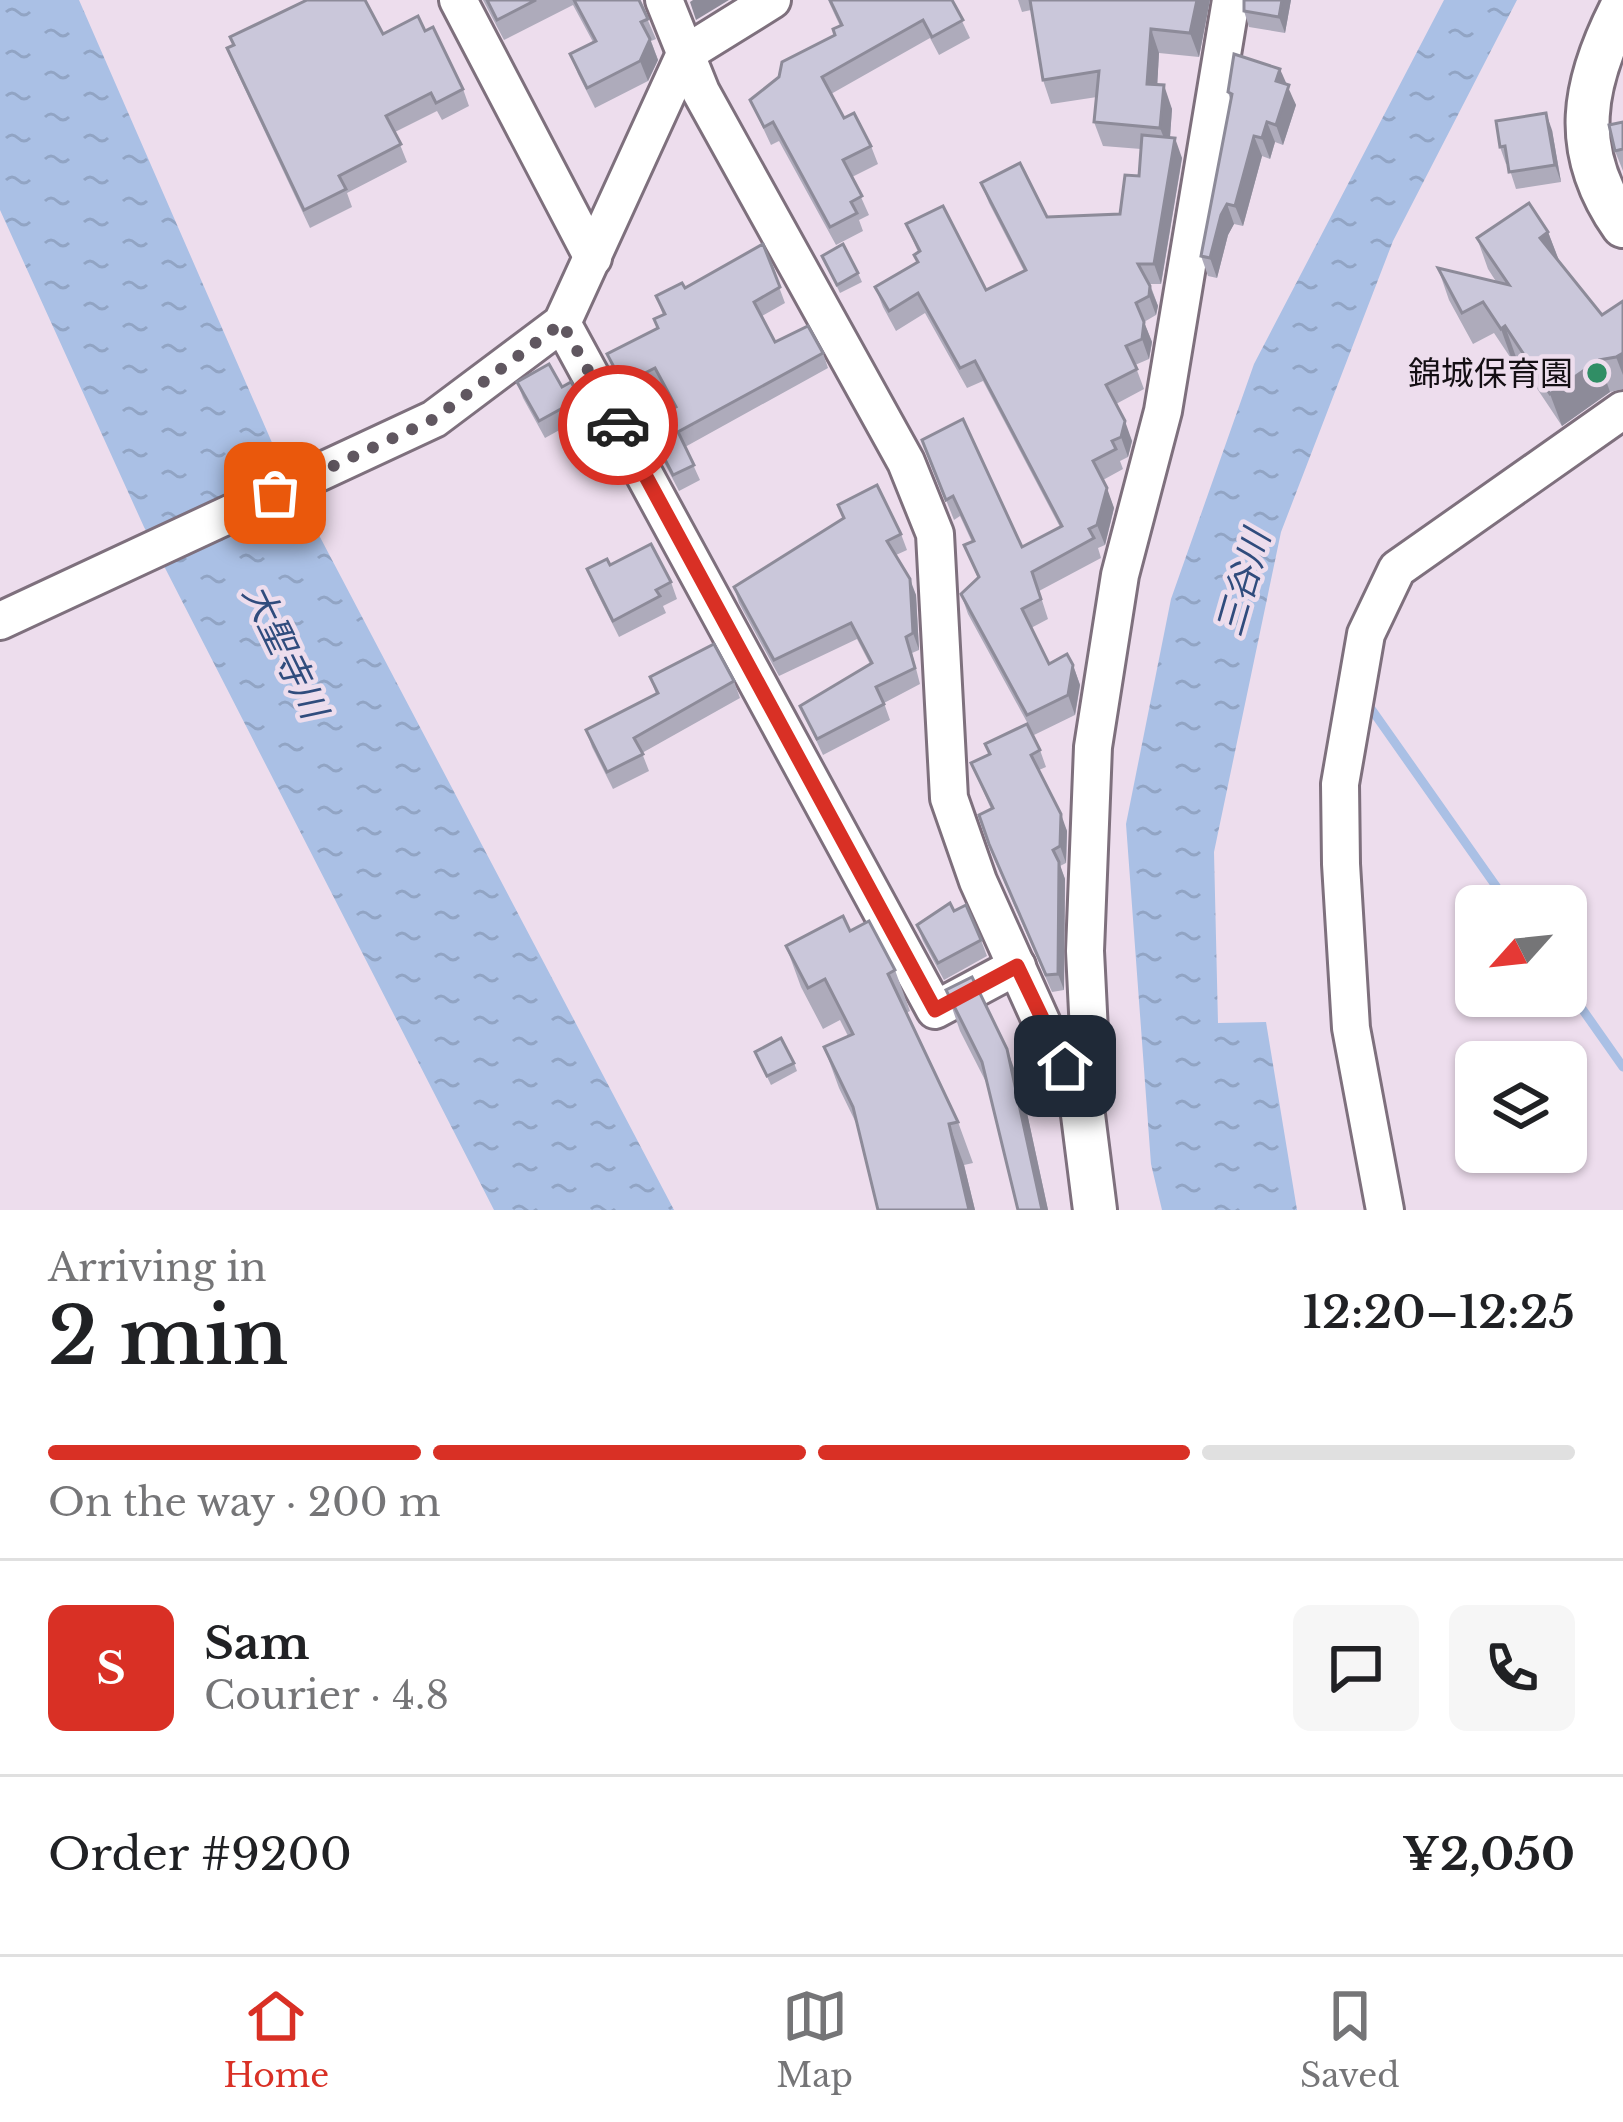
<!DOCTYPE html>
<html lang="en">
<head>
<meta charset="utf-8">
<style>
  :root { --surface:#fff; --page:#f6f6f6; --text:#202124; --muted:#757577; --line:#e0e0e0; --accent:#d93025 }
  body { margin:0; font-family:"Libre Baskerville","Noto Sans JP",serif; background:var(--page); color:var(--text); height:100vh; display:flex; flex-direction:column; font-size:45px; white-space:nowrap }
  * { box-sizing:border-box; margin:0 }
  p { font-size:39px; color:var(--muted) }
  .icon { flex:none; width:66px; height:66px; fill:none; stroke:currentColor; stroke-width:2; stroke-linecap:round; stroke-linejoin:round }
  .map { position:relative; height:1210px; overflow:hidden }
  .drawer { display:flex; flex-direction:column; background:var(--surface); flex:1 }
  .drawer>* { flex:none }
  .needle { width:78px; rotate:243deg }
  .tools { position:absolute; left:1455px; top:885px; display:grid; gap:24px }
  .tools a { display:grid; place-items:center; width:132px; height:132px; border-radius:18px; background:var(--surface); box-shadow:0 3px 9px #0004; font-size:60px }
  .pin { position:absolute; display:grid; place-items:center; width:102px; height:102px; color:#fff; margin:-51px; border-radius:24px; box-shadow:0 6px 18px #0006 }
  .courier { position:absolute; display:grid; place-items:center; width:120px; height:120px; margin:-60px; border:9px solid #d93025; border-radius:50%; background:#fff; color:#222; box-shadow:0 3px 15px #0007 }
  .overview em { font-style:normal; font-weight:600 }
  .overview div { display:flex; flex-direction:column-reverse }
  .overview { display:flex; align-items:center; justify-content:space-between; height:204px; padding:0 48px }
  h1 { font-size:78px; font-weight:600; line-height:90px }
  .bar { display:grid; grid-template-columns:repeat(4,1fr); gap:18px 12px; align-content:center; height:144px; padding:0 48px }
  .bar i { height:15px; border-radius:9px; background:var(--line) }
  .bar .current { background:var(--accent) }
  .bar p { grid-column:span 4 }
  .line { display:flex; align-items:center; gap:30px; padding:0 48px; border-top:3px solid var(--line) }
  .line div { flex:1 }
  .round { display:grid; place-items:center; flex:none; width:126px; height:126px; border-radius:18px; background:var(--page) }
  .menu { display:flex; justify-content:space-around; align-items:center; height:168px; border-top:3px solid var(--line); background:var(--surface); font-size:33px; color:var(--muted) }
  .menu a { display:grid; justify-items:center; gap:6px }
  .menu .current { color:var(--accent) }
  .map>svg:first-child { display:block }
  .water { fill:url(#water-ripples) }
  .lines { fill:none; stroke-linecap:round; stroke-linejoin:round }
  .stream { stroke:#aac0e5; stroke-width:9 }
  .minor-casing { stroke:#7e707d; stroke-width:42 }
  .tertiary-casing { stroke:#7e707d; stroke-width:48 }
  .minor { stroke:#fff; stroke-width:36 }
  .tertiary { stroke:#fff; stroke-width:42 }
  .wall { fill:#aeabbb }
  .shaded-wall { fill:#8d8b99 }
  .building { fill:#cac7da; stroke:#8d8b99; stroke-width:3 }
  .done { stroke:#605760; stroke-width:12; stroke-dasharray:0 21.6 }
  .route { stroke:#d93025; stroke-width:15 }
  .poi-dot { fill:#308e65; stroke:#eddded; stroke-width:4.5 }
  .labels { text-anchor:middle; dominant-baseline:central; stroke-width:9; stroke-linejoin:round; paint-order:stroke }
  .poi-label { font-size:33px; fill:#140f14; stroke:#eddded; text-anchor:end }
  .water-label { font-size:36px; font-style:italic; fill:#304c7d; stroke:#eddded }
</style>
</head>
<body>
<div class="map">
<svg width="1623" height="1210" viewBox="0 0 1623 1210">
  <defs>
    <pattern id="water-ripples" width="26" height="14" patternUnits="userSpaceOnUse" patternTransform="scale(3)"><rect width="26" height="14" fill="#aac0e5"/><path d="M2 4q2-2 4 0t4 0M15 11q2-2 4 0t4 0" fill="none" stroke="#91a4c4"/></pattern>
  </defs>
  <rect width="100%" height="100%" fill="#eddded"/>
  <g class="water">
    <path d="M 0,0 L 79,0 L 280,461 L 674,1210 L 494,1210 L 144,527 L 0,210 Z"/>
    <path d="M 1444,0 L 1517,0 L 1393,241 L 1281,532 L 1214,852 L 1218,1023 L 1266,1022 L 1297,1210 L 1162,1210 L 1151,1164 L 1126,824 L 1171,599 L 1254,364 Z"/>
  </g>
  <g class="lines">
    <g class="stream">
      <path d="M 1367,703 L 1510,906"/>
      <path d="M 1566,986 L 1623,1067"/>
    </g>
    <g class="minor-casing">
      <g id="minor">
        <path d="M 458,0 L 593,258"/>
        <path d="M 664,0 L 701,92 L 906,462 L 935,534 L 949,798 L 978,881 L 1050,1041 L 1080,1091"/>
        <path d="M 562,323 L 935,1010 L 1017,966"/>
        <path d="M 0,621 L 434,419 L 562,323 L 685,54 L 772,0"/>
        <path d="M 1080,1091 L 1089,1032 L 1085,951 L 1093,747 L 1120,575 L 1163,411 L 1231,0"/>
        <path d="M 1385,1210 L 1351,1028 L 1341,864 L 1340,784 L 1366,634 L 1397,569 L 1623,410"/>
      </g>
    </g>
    <g class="tertiary-casing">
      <g id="tertiary">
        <path d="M 1623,5 C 1583,82 1569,149 1623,226"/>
        <path d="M 1080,1091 L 1095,1210"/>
      </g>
    </g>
    <use href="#minor" class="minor"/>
    <use href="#tertiary" class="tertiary"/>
  </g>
  <g class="wall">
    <path d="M 483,0 L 639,0 L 656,39 L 651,41 L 658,60 L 648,81 L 595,108 L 578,74 L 570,54 L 593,42 L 573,5 L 504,40 Z"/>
    <path d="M 828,0 L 952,0 L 970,38 L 939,55 L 930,38 L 831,94 L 844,118 L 871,146 L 878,164 L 852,177 L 869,215 L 859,220 L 863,231 L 836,245 L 779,141 L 771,145 L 750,100 L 835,35 L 840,26 Z"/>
    <path d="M 1018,0 L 1210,0 L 1199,57 L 1159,53 L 1157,85 L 1172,109 L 1170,137 L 1182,158 L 1161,284 L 1150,284 L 1158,306 L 1156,315 L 1144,322 L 1152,342 L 1149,359 L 1135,365 L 1144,389 L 1116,404 L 1132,441 L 1128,457 L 1120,461 L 1123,469 L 1103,480 L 1114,508 L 1105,545 L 1098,548 L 1101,558 L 1039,591 L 1048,619 L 1031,628 L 1049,664 L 1073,665 L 1080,685 L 1075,715 L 1034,735 L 968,614 L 961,594 L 978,578 L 964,545 L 972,542 L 960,516 L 954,520 L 922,440 L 1022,547 L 1060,527 L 983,381 L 967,388 L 925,313 L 896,331 L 883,307 L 875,287 L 917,263 L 914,255 L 918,252 L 906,224 L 986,290 L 1024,271 L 989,203 L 981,183 L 1047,217 L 1120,214 L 1139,176 L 1141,149 L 1103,146 L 1094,122 L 1097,97 L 1051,104 L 1043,80 L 1031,10 L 1022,12 Z"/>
    <path d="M 1244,0 L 1291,0 L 1285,33 L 1249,27 L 1244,11 Z"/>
    <path d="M 425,31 L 463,89 L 469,106 L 442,120 L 437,111 L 395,132 L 407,162 L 347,193 L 352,207 L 310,228 L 234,66 L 227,48 L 233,46 L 230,37 L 383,34 Z"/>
    <path d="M 1285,84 L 1296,105 L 1283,145 L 1275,142 L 1270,159 L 1262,156 L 1243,226 L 1234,224 L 1228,235 L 1217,278 L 1208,276 L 1201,256 L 1231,102 L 1228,92 Z"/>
    <path d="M 1623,122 L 1623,171 L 1615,151 Z"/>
    <path d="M 1552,130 L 1561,182 L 1516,189 L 1508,164 L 1506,164 L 1500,147 Z"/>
    <path d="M 1548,232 L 1559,261 L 1602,315 L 1623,301 L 1623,389 L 1610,392 L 1562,426 L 1516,357 L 1512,360 L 1494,333 L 1473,344 L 1449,300 L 1438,268 L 1497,283 L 1488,269 L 1477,238 Z"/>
    <path d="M 763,244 L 785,303 L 762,316 L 775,342 L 823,353 L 828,368 L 685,447 L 700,480 L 679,491 L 652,439 L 646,423 L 674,408 L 660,383 L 629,399 L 613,370 L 607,354 L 657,329 L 663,315 L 656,296 L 685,288 Z"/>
    <path d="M 822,256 L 858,273 L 862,282 L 840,293 Z"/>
    <path d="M 517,382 L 562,387 L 585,406 L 591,423 L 578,430 L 574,422 L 545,438 L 523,398 Z"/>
    <path d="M 838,505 L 901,534 L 907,550 L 896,555 L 916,595 L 919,650 L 912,653 L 920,684 L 884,703 L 890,720 L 823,755 L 800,706 L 870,664 L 857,639 L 779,676 L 739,603 L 734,587 L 843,519 Z"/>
    <path d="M 610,565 L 671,582 L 677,599 L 663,606 L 666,613 L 619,637 L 593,585 L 587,569 Z"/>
    <path d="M 650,677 L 734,681 L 740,698 L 642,753 L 649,771 L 613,789 L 592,747 L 586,730 L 656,694 Z"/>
    <path d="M 1040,750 L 1046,767 L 1039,770 L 1067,831 L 1066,863 L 1060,866 L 1065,879 L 1064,990 L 1052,992 L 995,861 L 979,815 L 991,809 L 971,763 Z"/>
    <path d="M 954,911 L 981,940 L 987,956 L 944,980 L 923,941 L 917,925 Z"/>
    <path d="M 850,931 L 895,970 L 910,1011 L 906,1013 L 958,1122 L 973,1163 L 964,1165 L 975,1210 L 878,1210 L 858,1127 L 839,1088 L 824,1047 L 848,1036 L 840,1020 L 823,1029 L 801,987 L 786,946 Z"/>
    <path d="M 946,990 L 1022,1090 L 1048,1210 L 1018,1210 L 987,1084 L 960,1031 Z"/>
    <path d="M 755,1052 L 794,1063 L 797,1071 L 771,1085 Z"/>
  </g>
  <g class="shaded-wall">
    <path d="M 693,0 L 729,0 L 696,20 L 690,2 Z"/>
    <path d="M 1197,0 L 1210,0 L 1199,57 L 1190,33 Z"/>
    <path d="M 1282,0 L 1291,0 L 1285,33 L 1279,17 Z"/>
    <path d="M 1151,29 L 1159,53 L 1156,108 L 1147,84 Z"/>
    <path d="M 650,39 L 658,60 L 648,81 L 640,61 Z"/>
    <path d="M 1280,69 L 1296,105 L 1283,145 L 1276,125 L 1276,81 Z"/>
    <path d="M 1164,85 L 1172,109 L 1169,151 L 1160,128 Z"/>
    <path d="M 1546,113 L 1552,130 L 1561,182 L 1555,165 Z"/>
    <path d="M 1267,122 L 1275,142 L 1270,159 L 1262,138 Z"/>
    <path d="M 1254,136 L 1262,156 L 1243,226 L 1235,206 Z"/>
    <path d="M 1175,138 L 1182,158 L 1161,284 L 1154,264 Z"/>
    <path d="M 1227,204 L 1234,224 L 1228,235 L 1217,278 L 1210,258 L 1221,215 Z"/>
    <path d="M 1548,232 L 1560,263 L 1540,238 Z"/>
    <path d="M 1150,286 L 1158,306 L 1156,315 L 1149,296 Z"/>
    <path d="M 1144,322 L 1152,342 L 1149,359 L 1142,339 Z"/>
    <path d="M 1505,326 L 1516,357 L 1512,360 L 1501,329 Z"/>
    <path d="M 1623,353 L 1623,375 L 1616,357 Z"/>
    <path d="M 1599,360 L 1610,392 L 1562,426 L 1550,394 Z"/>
    <path d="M 1125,421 L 1132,441 L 1128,457 L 1121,437 Z"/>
    <path d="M 1107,488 L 1114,508 L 1105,545 L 1097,525 Z"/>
    <path d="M 910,579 L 916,595 L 919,650 L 913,633 Z"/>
    <path d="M 1073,665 L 1080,685 L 1075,715 L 1068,695 Z"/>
    <path d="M 1061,814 L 1067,831 L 1066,863 L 1060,846 Z"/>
    <path d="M 1059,862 L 1065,879 L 1064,990 L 1058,974 Z"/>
    <path d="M 1007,1049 L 1022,1090 L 1048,1210 L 1042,1210 Z"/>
    <path d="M 949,1124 L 964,1165 L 975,1210 L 969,1210 Z"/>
  </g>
  <g class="building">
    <path d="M 307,0 L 365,0 L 383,34 L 418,16 L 425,31 L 433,27 L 463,89 L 436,103 L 431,93 L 386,116 L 401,144 L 339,176 L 346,189 L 304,210 L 227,48 L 234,45 L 230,37 Z"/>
    <path d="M 487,0 L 536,0 L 497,20 Z"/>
    <path d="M 574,0 L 639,0 L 648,19 L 641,22 L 650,39 L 640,61 L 587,88 L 570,54 L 596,41 Z"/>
    <path d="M 830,0 L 952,0 L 963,20 L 932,37 L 923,20 L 822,77 L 844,118 L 854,113 L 871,146 L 843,160 L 862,196 L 851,202 L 857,213 L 830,227 L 773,122 L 764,127 L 750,100 L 779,77 L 782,62 L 835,35 L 833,29 L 842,25 Z"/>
    <path d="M 1030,0 L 1197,0 L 1190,33 L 1151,29 L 1147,84 L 1164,85 L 1160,128 L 1094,122 L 1099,71 L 1043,80 Z"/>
    <path d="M 1244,0 L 1282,0 L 1279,17 L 1244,11 Z"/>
    <path d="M 1234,54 L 1280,69 L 1276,81 L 1289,85 L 1276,125 L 1267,122 L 1262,138 L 1254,136 L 1235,206 L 1227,204 L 1221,215 L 1210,258 L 1201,256 L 1232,94 L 1228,92 Z"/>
    <path d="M 1546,113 L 1555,165 L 1509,172 L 1505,146 L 1500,147 L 1496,121 Z"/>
    <path d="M 1623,122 L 1623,149 L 1615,151 L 1609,125 Z"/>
    <path d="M 1142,135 L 1175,138 L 1154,264 L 1138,264 L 1150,286 L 1149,296 L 1136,303 L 1144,322 L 1142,339 L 1126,346 L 1137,369 L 1106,385 L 1125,421 L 1121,437 L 1112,441 L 1116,449 L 1093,461 L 1107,488 L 1097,525 L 1089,529 L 1094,538 L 1032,572 L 1041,599 L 1022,609 L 1049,664 L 1067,654 L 1073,665 L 1068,695 L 1027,715 L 961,594 L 979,577 L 964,545 L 974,541 L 953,496 L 946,500 L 922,440 L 963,419 L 1022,547 L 1062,526 L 975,361 L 960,368 L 918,293 L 889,311 L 875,287 L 918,262 L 914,255 L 920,251 L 906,224 L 943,206 L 986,290 L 1026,270 L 981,183 L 1020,163 L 1047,217 L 1120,214 L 1125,175 L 1139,176 Z"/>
    <path d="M 1529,203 L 1548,232 L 1540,238 L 1602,315 L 1623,301 L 1623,353 L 1616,357 L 1599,360 L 1550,394 L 1505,326 L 1501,329 L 1483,302 L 1462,313 L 1438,268 L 1509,285 L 1477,238 Z"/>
    <path d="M 763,244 L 780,287 L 754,302 L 775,342 L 808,326 L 823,353 L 678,432 L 694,465 L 673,475 L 646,423 L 676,407 L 655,368 L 623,384 L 607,354 L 658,328 L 654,319 L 665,314 L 656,296 L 682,283 L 685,288 Z"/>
    <path d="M 843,244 L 858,273 L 837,285 L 822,256 Z"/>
    <path d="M 549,364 L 562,387 L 571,382 L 585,406 L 572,413 L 568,405 L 539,421 L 517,382 Z"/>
    <path d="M 877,485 L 901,534 L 887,541 L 910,579 L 913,633 L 906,637 L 915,668 L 876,687 L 884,704 L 817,739 L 800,706 L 872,663 L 851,623 L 774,660 L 734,587 L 844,518 L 838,505 Z"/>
    <path d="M 651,544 L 671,582 L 656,590 L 660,596 L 613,621 L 587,569 L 607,559 L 610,565 Z"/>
    <path d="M 714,644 L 734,681 L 634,738 L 643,754 L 607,772 L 586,730 L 658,693 L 650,677 Z"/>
    <path d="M 1027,724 L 1040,750 L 1031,755 L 1061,814 L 1060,846 L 1053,850 L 1059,862 L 1058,974 L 1046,975 L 989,844 L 979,815 L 993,808 L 971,763 L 990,754 L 985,744 Z"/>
    <path d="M 950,903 L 954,911 L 966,905 L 981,940 L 938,963 L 917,925 Z"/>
    <path d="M 843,916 L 850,931 L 869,921 L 895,970 L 888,974 L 958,1122 L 949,1124 L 969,1210 L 878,1210 L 853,1107 L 824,1047 L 853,1034 L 825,979 L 808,988 L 786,946 Z"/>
    <path d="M 972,977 L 1007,1049 L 1042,1210 L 1018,1210 L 982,1062 L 946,990 Z"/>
    <path d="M 781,1038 L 794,1063 L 767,1076 L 755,1052 Z"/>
  </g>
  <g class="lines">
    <path class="done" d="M 275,493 L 434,419 L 562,323 L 618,425"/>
    <path class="route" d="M 618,425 L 935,1010 L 1017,966 L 1065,1066"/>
  </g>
  <circle class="poi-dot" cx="1597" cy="373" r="12"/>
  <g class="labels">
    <g class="poi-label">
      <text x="1573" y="373">錦城保育園</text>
    </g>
    <g class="water-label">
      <text transform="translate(1243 583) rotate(-74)">三谷川</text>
      <text transform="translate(285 651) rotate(64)">大聖寺川</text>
    </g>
  </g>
</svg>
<div class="tools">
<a><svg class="needle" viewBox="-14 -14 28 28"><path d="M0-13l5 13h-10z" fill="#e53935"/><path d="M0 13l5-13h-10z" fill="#757577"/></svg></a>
<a><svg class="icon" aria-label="layers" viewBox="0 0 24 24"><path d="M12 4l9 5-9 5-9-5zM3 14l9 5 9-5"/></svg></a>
</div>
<div class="pin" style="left:275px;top:493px;background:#ea580c"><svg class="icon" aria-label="bag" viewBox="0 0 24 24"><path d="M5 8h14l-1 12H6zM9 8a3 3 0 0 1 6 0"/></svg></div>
<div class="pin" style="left:1065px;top:1066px;background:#1f2937"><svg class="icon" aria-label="home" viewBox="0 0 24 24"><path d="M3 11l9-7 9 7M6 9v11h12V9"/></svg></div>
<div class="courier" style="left:618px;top:425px"><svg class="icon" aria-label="car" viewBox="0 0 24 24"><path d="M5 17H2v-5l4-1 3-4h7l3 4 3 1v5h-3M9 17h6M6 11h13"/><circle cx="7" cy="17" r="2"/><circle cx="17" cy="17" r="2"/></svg></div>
</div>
<section class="drawer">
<div class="overview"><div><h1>2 min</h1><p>Arriving in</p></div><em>12:20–12:25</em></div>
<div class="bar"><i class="current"></i><i class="current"></i><i class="current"></i><i></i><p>On the way · 200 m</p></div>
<div class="line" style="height:216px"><b class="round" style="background:var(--accent);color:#fff">S</b><div><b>Sam</b><p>Courier · 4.8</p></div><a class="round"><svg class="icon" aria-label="chat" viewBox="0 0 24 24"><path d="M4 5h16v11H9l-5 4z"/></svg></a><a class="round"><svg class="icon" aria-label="phone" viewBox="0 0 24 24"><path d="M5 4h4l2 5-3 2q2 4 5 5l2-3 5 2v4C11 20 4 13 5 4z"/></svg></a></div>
<div class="line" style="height:156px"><div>Order #9200</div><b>¥2,050</b></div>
</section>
<nav class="menu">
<a class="current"><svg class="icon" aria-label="home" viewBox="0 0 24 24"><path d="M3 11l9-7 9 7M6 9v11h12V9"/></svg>Home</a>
<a><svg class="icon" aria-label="map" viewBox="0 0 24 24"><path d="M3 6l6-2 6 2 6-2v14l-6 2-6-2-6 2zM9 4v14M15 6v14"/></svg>Map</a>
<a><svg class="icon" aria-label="saved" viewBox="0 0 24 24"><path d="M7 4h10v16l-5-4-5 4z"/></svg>Saved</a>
</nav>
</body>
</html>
